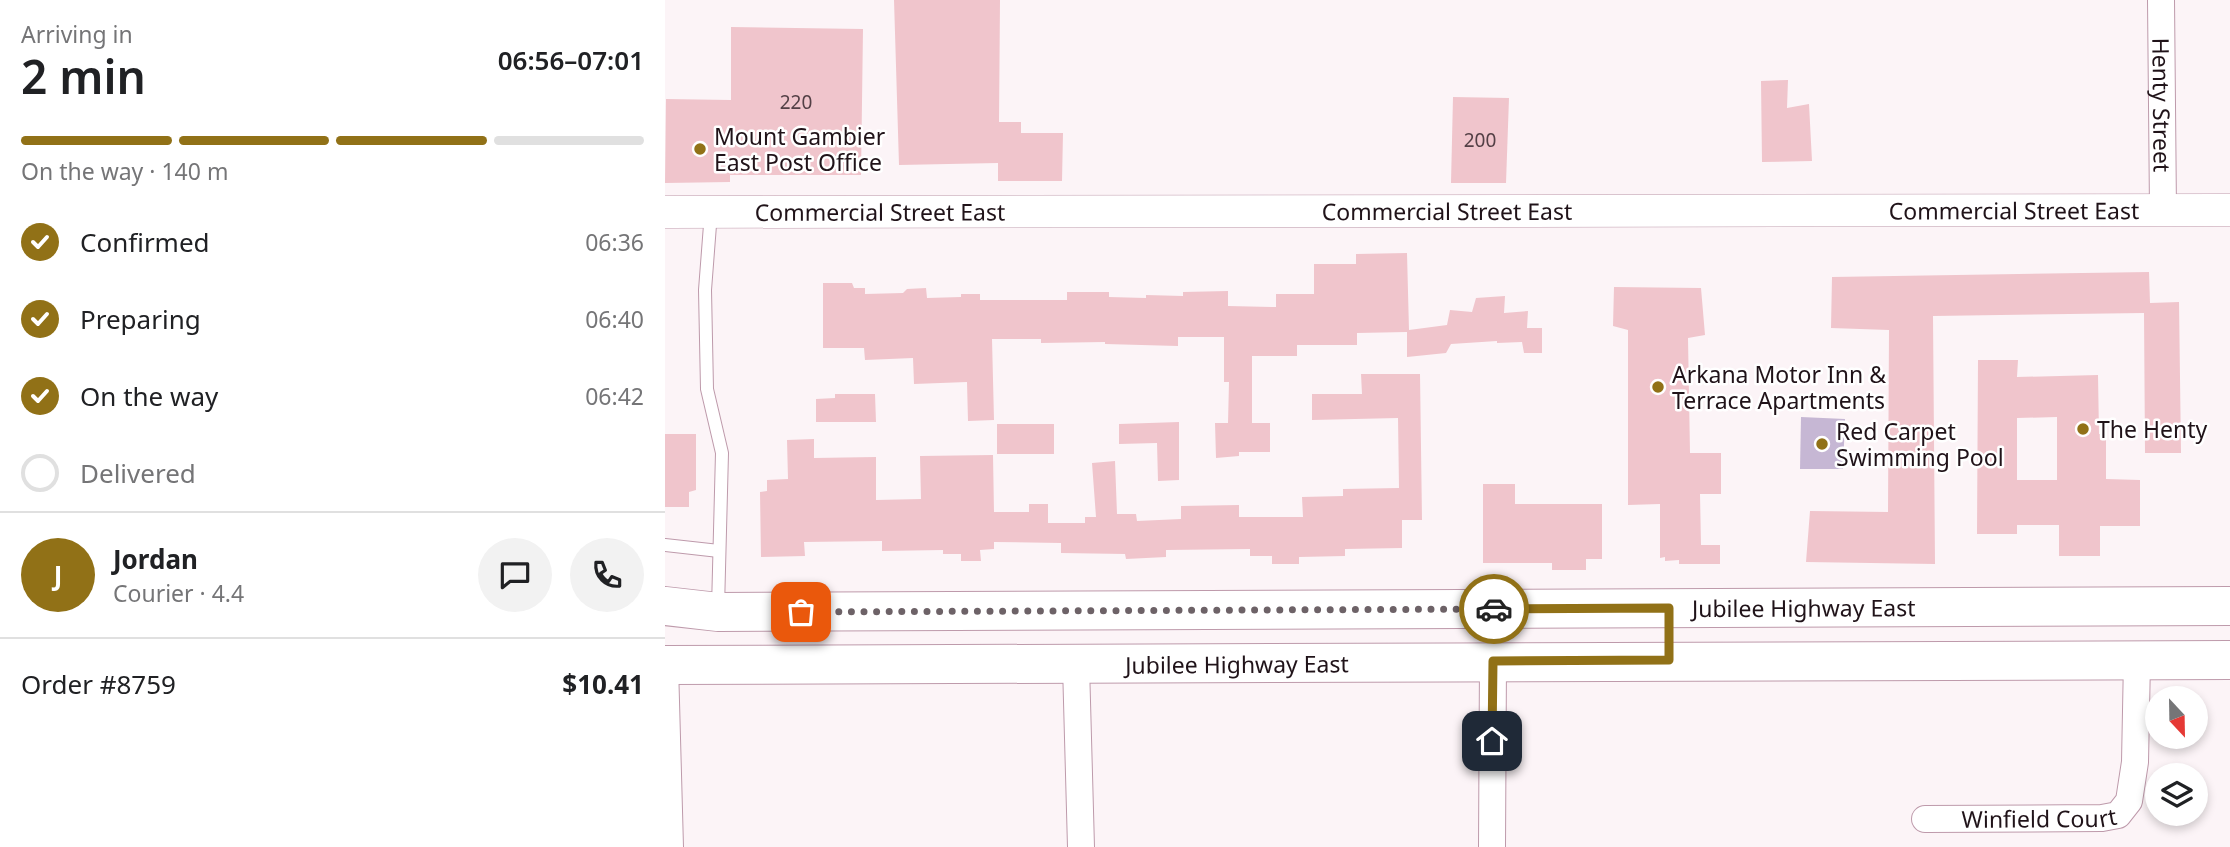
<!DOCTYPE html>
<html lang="en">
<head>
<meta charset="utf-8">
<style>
  :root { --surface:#fff; --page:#f2f2f2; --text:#202124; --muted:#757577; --line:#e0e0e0; --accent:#917117 }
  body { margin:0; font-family:"Noto Sans",sans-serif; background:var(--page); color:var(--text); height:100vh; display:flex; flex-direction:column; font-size:26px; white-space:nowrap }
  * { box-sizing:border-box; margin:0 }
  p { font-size:23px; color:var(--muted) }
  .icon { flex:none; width:38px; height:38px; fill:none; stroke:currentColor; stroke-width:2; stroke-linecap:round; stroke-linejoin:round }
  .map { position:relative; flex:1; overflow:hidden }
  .drawer { display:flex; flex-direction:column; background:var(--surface); width:665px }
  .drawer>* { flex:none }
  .needle { width:46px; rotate:158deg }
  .buttons { position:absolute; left:1480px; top:686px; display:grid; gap:14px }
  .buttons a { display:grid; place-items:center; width:63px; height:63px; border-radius:50%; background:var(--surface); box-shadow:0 4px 10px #0003; font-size:35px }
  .pin { position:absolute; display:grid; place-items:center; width:60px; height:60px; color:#fff; margin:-30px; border-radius:14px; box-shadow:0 4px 10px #0006 }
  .courier { position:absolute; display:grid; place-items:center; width:70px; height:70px; margin:-35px; border:5px solid #917117; border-radius:50%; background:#fff; color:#222; box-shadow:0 2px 9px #0007 }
  .head em { font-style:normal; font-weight:600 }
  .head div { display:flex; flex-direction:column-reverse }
  .head { display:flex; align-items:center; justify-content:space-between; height:119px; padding:0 21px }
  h1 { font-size:46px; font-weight:600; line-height:52px }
  .bar { display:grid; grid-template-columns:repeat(4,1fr); gap:10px 7px; align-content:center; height:84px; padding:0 21px }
  .bar i { height:9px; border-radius:5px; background:var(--line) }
  .bar .on { background:var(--accent) }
  .bar p { grid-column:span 4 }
  .line { display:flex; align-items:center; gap:18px; padding:0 21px; border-top:2px solid var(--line) }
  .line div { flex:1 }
  .round { display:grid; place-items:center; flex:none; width:74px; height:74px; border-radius:37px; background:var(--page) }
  ol { padding:0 21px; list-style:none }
  li { display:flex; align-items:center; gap:21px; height:77px }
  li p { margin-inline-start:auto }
  li .icon { padding:7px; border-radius:50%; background:var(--accent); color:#fff; stroke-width:4 }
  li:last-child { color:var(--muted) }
  li i { width:38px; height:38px; border:4px solid var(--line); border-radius:50% }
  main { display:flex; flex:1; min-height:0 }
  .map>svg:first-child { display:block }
  .water { fill:#c6b7d4 }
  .building { fill:#f0c5cc; fill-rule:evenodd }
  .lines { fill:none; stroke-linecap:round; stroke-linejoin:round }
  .service-casing { stroke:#be9aab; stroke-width:14 }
  .minor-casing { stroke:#be9aab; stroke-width:28 }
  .tertiary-casing { stroke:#be9aab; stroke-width:33 }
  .trunk-casing { stroke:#be9aab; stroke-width:40 }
  .service { stroke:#fff; stroke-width:12 }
  .minor { stroke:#fff; stroke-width:26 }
  .tertiary { stroke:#fff; stroke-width:32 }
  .trunk { stroke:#fff; stroke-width:38 }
  .done { stroke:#6d6267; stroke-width:7; stroke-dasharray:0 12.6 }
  .route { stroke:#917117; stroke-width:9 }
  .poi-dot { fill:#917117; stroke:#fff; stroke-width:2.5 }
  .labels { text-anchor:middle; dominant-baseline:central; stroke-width:5; stroke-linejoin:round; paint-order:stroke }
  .number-label { font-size:19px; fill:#544046 }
  .street-label { font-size:23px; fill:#201319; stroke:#fff }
  .poi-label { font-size:23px; fill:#201319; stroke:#fff; text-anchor:start }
</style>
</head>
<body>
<main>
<section class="drawer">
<div class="head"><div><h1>2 min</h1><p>Arriving in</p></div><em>06:56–07:01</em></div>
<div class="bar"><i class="on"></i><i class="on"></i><i class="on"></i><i></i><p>On the way · 140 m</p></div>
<ol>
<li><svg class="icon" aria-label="check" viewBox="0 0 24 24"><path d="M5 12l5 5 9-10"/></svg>Confirmed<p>06:36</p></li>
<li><svg class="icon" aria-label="check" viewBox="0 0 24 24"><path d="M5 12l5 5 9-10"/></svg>Preparing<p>06:40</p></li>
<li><svg class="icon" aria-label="check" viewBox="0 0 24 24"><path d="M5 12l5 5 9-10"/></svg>On the way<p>06:42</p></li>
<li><i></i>Delivered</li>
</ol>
<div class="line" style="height:126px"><b class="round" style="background:var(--accent);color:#fff">J</b><div><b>Jordan</b><p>Courier · 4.4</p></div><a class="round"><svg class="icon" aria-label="chat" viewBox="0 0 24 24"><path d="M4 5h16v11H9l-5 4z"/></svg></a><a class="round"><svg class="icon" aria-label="phone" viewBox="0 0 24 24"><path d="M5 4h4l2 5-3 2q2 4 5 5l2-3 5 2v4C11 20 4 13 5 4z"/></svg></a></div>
<div class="line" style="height:91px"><div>Order #8759</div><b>$10.41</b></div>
</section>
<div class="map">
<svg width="1565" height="847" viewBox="0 0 1565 847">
  <rect width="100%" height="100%" fill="#fcf4f7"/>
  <path class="water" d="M 1136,417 L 1180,419 L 1178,469 L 1135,469 Z"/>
  <g class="building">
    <path d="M 229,0 L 335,0 L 334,122 L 356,122 L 356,133 L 398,133 L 397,181 L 333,181 L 333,163 L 234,165 Z"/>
    <path d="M 66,27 L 198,29 L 196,175 L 65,175 L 65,182 L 0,183 L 1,99 L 66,100 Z"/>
    <path d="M 1123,80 L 1122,108 L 1144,104 L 1147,161 L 1097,162 L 1096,81 Z"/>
    <path d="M 788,97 L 844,98 L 841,183 L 786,183 Z"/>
    <path d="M 742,253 L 744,330 L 782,325 L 785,310 L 807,312 L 811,298 L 840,296 L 839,313 L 863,311 L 862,328 L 877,328 L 877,353 L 859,353 L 857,342 L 832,343 L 832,341 L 786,344 L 781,353 L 742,357 L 742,332 L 692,333 L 692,345 L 632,345 L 632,356 L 587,356 L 587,423 L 605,423 L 605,452 L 574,452 L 574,456 L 551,458 L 550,423 L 563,423 L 564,382 L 559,382 L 559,337 L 513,337 L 513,346 L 440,344 L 440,342 L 376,343 L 376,339 L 327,339 L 329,420 L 303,421 L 302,382 L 249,384 L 248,358 L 200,360 L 199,348 L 158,348 L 158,283 L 187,283 L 189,288 L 200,288 L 200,294 L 238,293 L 242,289 L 261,288 L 262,298 L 296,297 L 296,294 L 315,294 L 315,300 L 402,300 L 402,292 L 444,292 L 444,297 L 481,298 L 481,295 L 518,296 L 518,292 L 563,291 L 563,306 L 611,307 L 611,294 L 649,294 L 649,264 L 691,264 L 691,254 Z"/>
    <path d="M 1484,272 L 1485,303 L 1514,302 L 1516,453 L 1480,453 L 1479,313 L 1268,316 L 1270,564 L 1141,562 L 1145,511 L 1223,512 L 1224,330 L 1166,328 L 1167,277 Z"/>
    <path d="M 949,287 L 1036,288 L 1040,335 L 1023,338 L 1025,453 L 1056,453 L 1056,494 L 1035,494 L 1036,545 L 1055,545 L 1055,564 L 1014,564 L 1014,560 L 1000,561 L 1000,557 L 995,558 L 995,504 L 963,505 L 963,330 L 948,326 Z"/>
    <path d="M 1313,360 L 1353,360 L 1352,377 L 1433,375 L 1434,434 L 1441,434 L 1441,479 L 1475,480 L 1475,526 L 1435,526 L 1435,556 L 1394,556 L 1394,525 L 1352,525 L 1352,534 L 1312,534 ZM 1392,417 L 1392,480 L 1352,480 L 1352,418 Z"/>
    <path d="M 696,374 L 755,374 L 757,520 L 737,520 L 737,548 L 680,549 L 680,556 L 634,557 L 634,564 L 607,564 L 607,556 L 585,556 L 585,549 L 501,550 L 501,557 L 461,559 L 460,554 L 396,553 L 396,543 L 329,542 L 329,549 L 315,550 L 316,561 L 296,561 L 296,554 L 278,554 L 278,550 L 217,551 L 217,541 L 139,542 L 140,556 L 96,557 L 95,492 L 102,491 L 102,480 L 123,479 L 122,440 L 149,439 L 149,458 L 211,457 L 211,500 L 256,499 L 255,456 L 328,455 L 329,512 L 364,512 L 364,504 L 383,504 L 383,523 L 420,523 L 420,517 L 431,517 L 427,463 L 450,461 L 452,514 L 471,514 L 472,521 L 516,519 L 516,506 L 574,505 L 574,517 L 638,517 L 637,497 L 678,496 L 678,489 L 734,488 L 733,418 L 647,420 L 647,394 L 697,394 Z"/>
    <path d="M 170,394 L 210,394 L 211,422 L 151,422 L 151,399 L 170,398 Z"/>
    <path d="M 514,422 L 514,480 L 493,481 L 492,443 L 454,444 L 454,424 Z"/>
    <rect x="332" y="424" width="57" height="30"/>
    <path d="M 0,434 L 31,434 L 31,490 L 24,492 L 24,507 L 0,507 Z"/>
    <path d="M 818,484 L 850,484 L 850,504 L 937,504 L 937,559 L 921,559 L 921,570 L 887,570 L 887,563 L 818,563 Z"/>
  </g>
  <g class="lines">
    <g class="service-casing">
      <g id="service">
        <path d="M 46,212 L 40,290 L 42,389 L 57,453 L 53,608"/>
        <path d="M 0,545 L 54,551"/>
      </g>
    </g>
    <g class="minor-casing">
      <g id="minor">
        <path id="s1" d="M 1496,0 L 1498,210"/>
        <path d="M 0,665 L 5,847"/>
        <path d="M 411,665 L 416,847"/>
        <path id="s2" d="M 1260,819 L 1437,818 L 1453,815 L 1464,801 L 1470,762 L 1472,660"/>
        <path d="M 827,847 L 828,661"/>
      </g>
    </g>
    <g class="tertiary-casing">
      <g id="tertiary">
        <path id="s3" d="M 0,212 L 1565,210"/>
      </g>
    </g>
    <g class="trunk-casing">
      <g id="trunk">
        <path id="s4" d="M 0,606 L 53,612 L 1565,606"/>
        <path id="s5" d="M 0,665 C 522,668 1043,657 1565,660"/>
      </g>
    </g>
    <use href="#service" class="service"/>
    <use href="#minor" class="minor"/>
    <use href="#tertiary" class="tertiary"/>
    <use href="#trunk" class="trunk"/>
  </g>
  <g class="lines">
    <path class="done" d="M 136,612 L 829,609"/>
    <path class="route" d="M 827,741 L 828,661 L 1004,660 L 1004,608 L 829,609"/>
  </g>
  <g class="poi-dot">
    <circle cx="35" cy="149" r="7"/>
    <circle cx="993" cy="387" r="7"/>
    <circle cx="1418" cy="429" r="7"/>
    <circle cx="1157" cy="444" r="7"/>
  </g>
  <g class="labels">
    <g class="number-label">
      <text x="131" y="102">220</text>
      <text x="815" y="140">200</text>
    </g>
    <g class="street-label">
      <text stroke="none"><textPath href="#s1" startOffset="105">Henty Street</textPath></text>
      <text stroke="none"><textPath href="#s3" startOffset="782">Commercial Street East</textPath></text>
      <text stroke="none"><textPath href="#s3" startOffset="1349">Commercial Street East</textPath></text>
      <text stroke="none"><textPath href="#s3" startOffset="215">Commercial Street East</textPath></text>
      <text stroke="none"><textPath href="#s4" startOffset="1139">Jubilee Highway East</textPath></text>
      <text stroke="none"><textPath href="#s5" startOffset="572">Jubilee Highway East</textPath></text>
      <text stroke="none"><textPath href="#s2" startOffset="114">Winfield Court</textPath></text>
    </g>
    <g class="poi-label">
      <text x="49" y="136">Mount Gambier<tspan x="49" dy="26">East Post Office</tspan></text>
      <text x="1007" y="374">Arkana Motor Inn &amp;<tspan x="1007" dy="26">Terrace Apartments</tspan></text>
      <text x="1432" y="429">The Henty</text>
      <text x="1171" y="431">Red Carpet<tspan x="1171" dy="26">Swimming Pool</tspan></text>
    </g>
  </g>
</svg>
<div class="buttons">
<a><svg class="needle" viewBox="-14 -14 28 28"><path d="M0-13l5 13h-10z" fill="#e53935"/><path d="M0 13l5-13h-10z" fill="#757577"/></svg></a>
<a><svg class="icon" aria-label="layers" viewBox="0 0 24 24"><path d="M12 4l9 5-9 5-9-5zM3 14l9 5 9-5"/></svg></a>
</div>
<div class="pin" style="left:136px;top:612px;background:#ea580c"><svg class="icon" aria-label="bag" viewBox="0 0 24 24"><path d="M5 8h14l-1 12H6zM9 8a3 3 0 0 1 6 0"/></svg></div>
<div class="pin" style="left:827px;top:741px;background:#1f2937"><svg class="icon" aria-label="home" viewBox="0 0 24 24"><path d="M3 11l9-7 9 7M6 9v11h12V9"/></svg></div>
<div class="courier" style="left:829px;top:609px"><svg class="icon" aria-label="car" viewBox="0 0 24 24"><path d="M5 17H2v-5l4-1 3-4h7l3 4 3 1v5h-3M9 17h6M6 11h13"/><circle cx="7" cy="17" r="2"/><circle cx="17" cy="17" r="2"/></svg></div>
</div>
</main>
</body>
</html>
